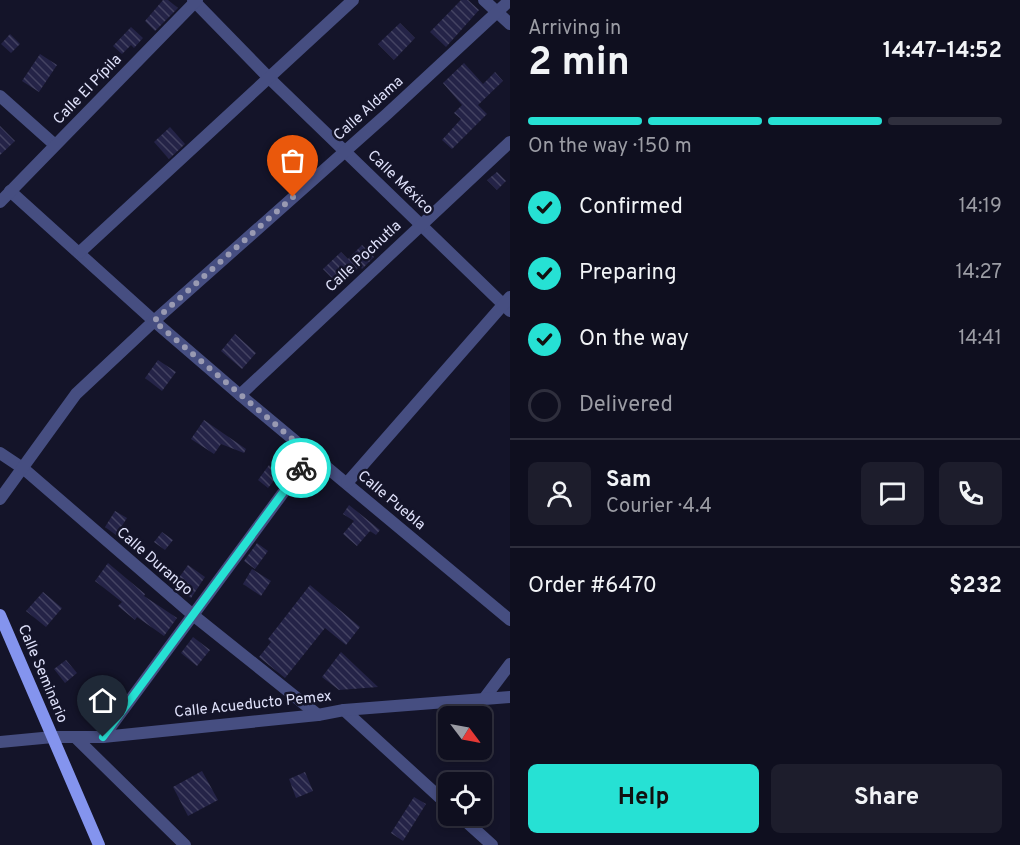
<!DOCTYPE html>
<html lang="en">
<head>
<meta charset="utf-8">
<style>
  :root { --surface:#0f0f1f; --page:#1d1d2c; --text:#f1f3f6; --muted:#9b9ca4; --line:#2f2f3d; --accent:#26e1d4 }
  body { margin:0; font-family:Overpass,sans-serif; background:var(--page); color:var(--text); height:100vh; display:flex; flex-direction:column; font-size:22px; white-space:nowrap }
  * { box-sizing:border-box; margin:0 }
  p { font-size:20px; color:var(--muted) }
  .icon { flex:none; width:33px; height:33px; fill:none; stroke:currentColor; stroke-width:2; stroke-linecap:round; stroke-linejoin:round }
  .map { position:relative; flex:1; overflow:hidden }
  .sheet { display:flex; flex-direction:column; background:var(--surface); width:510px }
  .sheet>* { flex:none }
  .needle { width:39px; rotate:122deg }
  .fabs { position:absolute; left:438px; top:706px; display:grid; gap:12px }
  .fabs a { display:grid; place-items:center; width:54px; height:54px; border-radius:9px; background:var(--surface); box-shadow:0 3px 9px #0003,0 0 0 2px var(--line); font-size:30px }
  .pin { position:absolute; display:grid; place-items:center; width:51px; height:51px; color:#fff; margin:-62px -26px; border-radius:50% 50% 50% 0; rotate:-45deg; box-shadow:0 0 6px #0007 }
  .pin .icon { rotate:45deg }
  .courier { position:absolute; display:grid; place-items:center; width:60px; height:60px; margin:-30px; border:4px solid #26e1d4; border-radius:50%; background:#fff; color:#222; box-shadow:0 2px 8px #0007 }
  .summary em { font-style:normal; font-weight:700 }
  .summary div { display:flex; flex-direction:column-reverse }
  .summary { display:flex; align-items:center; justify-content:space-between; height:102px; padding:0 18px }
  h1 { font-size:39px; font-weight:700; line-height:45px }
  .bar { display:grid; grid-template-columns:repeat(4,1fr); gap:9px 6px; align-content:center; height:72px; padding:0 18px }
  .bar i { height:8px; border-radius:4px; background:var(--line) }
  .bar .selected { background:var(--accent) }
  .bar p { grid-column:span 4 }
  .line { display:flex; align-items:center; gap:15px; padding:0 18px; border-top:2px solid var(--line) }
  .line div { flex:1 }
  .round { display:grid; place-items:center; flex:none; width:63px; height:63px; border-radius:9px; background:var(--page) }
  ol { padding:0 18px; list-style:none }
  li { display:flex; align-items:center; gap:18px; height:66px }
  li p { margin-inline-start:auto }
  li .icon { padding:6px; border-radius:50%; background:var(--accent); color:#111; stroke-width:4 }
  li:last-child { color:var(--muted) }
  li i { width:33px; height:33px; border:3px solid var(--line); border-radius:50% }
  .button { display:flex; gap:12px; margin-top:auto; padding:12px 18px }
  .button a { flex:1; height:69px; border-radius:9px; background:var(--accent); color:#111; font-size:24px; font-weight:700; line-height:69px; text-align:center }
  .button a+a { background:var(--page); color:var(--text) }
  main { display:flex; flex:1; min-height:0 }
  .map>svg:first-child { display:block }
  .building { fill:url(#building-back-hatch) }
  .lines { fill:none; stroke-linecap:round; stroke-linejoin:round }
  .street { stroke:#464e81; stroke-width:12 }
  .secondary { stroke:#8494ee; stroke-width:12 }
  .done { stroke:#999ab2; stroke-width:6; stroke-dasharray:0 10.8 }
  .route { stroke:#26e1d4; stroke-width:8 }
  .labels { text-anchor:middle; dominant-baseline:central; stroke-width:5; stroke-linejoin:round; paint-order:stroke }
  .street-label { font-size:15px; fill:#e0e2fb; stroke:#141429 }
</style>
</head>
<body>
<main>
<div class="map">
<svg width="510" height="845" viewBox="0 0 510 845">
  <defs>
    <pattern id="building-back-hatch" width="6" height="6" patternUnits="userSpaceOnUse" patternTransform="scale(1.5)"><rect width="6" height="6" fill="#242347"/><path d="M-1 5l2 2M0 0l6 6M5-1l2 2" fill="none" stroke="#444362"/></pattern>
  </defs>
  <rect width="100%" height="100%" fill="#141429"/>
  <g class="building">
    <path d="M 163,0 L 168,0 L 178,8 L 155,31 L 145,21 Z"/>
    <path d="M 461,0 L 468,0 L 479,10 L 446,47 L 430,32 Z"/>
    <path d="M 400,23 L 415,38 L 394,60 L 378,44 Z"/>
    <path d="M 131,27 L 143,38 L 134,48 L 131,45 L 122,54 L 113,46 Z"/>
    <path d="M 10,34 L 20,44 L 11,53 L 1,44 Z"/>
    <path d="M 40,54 L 57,65 L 39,92 L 22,81 Z"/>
    <path d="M 464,63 L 483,84 L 495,72 L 503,81 L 478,105 L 487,114 L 452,149 L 442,140 L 461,119 L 454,113 L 462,105 L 443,83 Z"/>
    <path d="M 0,126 L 15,141 L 0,155 Z"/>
    <path d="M 170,127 L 185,144 L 169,159 L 154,142 Z"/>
    <path d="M 497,172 L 506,181 L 497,190 L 487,180 Z"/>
    <path d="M 362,245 L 374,257 L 362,269 L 360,266 L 340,286 L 323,269 L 341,252 L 348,259 Z"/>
    <path d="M 235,334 L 256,353 L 242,369 L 221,351 Z"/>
    <path d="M 158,360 L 176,372 L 162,391 L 145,378 Z"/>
    <path d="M 204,420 L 246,449 L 244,453 L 221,444 L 214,454 L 191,439 Z"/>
    <path d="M 269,465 L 280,473 L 268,488 L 258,480 Z"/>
    <path d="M 349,505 L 380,530 L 376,535 L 370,531 L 357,546 L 343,534 L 354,521 L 343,514 Z"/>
    <path d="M 115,511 L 127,518 L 116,535 L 105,527 Z"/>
    <path d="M 162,532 L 173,540 L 165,550 L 154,542 Z"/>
    <path d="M 257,543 L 268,551 L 255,569 L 244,561 Z"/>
    <path d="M 108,563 L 145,594 L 144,596 L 177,618 L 164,636 L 137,617 L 135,620 L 118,606 L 122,602 L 95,581 Z"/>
    <path d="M 188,565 L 205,577 L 191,598 L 173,586 Z"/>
    <path d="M 252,569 L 271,581 L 261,596 L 243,584 Z"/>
    <path d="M 310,585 L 360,627 L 346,645 L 325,628 L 285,678 L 259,657 L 271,642 L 268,639 Z"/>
    <path d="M 43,592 L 62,608 L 46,627 L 26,611 Z"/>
    <path d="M 193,637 L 210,650 L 197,666 L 181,653 Z"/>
    <path d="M 341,652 L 378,687 L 339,690 L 322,677 Z"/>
    <path d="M 66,660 L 77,673 L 65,683 L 54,669 Z"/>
    <path d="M 103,676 L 122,689 L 105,714 L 86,701 Z"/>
    <path d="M 202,771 L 218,800 L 188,816 L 173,787 Z"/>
    <path d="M 305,772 L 313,791 L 296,798 L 289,779 Z"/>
    <path d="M 414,797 L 426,804 L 403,841 L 391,833 Z"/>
  </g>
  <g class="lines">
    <g class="street">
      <path d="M 193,0 L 269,78 L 510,311"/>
      <path d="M 484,0 L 510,24"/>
      <path d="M 0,96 L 55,145"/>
      <path d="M 10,191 L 154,321 L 240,395 L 510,620"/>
      <path d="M 0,202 L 197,0"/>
      <path d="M 79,253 L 353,0"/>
      <path d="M 240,395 L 510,142"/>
      <path d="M 0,453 L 24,469 L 193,615 L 318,715"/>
      <path d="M 347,483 L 510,297"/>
      <path d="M 0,499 L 76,394 L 154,321 L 387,114 L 510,0"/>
      <path d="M 483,700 L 510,664"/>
      <path d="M 344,710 L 448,805"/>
      <path d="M 75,737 L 185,845"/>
      <path d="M 103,737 L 311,455"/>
      <path d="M 0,742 L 53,737 L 103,737 L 318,715 L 344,710 L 510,697"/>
      <path d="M 460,816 L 492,845"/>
    </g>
    <path class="secondary" d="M 0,615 L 99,845"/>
  </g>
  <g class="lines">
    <path class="done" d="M 293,197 L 154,321 L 310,454 L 301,468"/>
    <path class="route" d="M 103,737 L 301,468"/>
  </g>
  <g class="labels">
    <g class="street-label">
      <text transform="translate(88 90) rotate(-46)">Calle El Pípila</text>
      <text transform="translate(369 109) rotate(-42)">Calle Aldama</text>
      <text transform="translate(400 183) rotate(44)">Calle México</text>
      <text transform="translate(364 257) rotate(-43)">Calle Pochutla</text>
      <text transform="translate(391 501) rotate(40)">Calle Puebla</text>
      <text transform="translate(154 562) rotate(41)">Calle Durango</text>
      <text transform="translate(42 674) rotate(67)">Calle Seminario</text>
      <text transform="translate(253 705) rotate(-6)">Calle Acueducto Pemex</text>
    </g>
  </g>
</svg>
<div class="fabs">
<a><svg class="needle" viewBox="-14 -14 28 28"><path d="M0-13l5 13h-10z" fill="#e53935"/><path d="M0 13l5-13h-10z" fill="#9b9ca4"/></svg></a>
<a><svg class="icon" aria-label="locate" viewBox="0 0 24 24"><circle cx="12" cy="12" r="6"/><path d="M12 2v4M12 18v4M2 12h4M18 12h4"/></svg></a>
</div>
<div class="pin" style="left:293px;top:197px;background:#ea580c"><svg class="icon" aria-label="bag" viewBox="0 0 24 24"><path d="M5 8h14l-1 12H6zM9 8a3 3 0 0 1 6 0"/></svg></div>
<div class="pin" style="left:103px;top:737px;background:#1f2937"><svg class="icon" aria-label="home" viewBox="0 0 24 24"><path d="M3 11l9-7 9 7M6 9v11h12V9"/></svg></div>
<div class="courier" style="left:301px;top:468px"><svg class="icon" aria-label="bike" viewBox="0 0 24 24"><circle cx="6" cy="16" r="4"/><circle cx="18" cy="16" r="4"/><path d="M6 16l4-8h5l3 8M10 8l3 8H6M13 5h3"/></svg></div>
</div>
<section class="sheet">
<div class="summary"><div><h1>2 min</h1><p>Arriving in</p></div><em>14:47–14:52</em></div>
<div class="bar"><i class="selected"></i><i class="selected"></i><i class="selected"></i><i></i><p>On the way · 150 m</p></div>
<ol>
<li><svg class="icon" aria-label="check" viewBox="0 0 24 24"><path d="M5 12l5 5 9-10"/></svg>Confirmed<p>14:19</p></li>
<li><svg class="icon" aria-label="check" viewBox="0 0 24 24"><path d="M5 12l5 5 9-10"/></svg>Preparing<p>14:27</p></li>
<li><svg class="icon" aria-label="check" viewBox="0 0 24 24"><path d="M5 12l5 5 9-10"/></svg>On the way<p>14:41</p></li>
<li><i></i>Delivered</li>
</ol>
<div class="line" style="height:108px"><a class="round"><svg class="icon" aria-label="person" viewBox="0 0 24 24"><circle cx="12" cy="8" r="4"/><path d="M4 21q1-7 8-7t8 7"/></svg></a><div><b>Sam</b><p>Courier · 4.4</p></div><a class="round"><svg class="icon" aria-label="chat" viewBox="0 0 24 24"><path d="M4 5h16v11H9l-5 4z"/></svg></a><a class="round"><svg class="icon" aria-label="phone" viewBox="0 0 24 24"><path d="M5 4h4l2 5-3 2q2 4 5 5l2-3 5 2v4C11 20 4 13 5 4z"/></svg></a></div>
<div class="line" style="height:78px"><div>Order #6470</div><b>$232</b></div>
<div class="button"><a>Help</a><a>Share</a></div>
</section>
</main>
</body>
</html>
